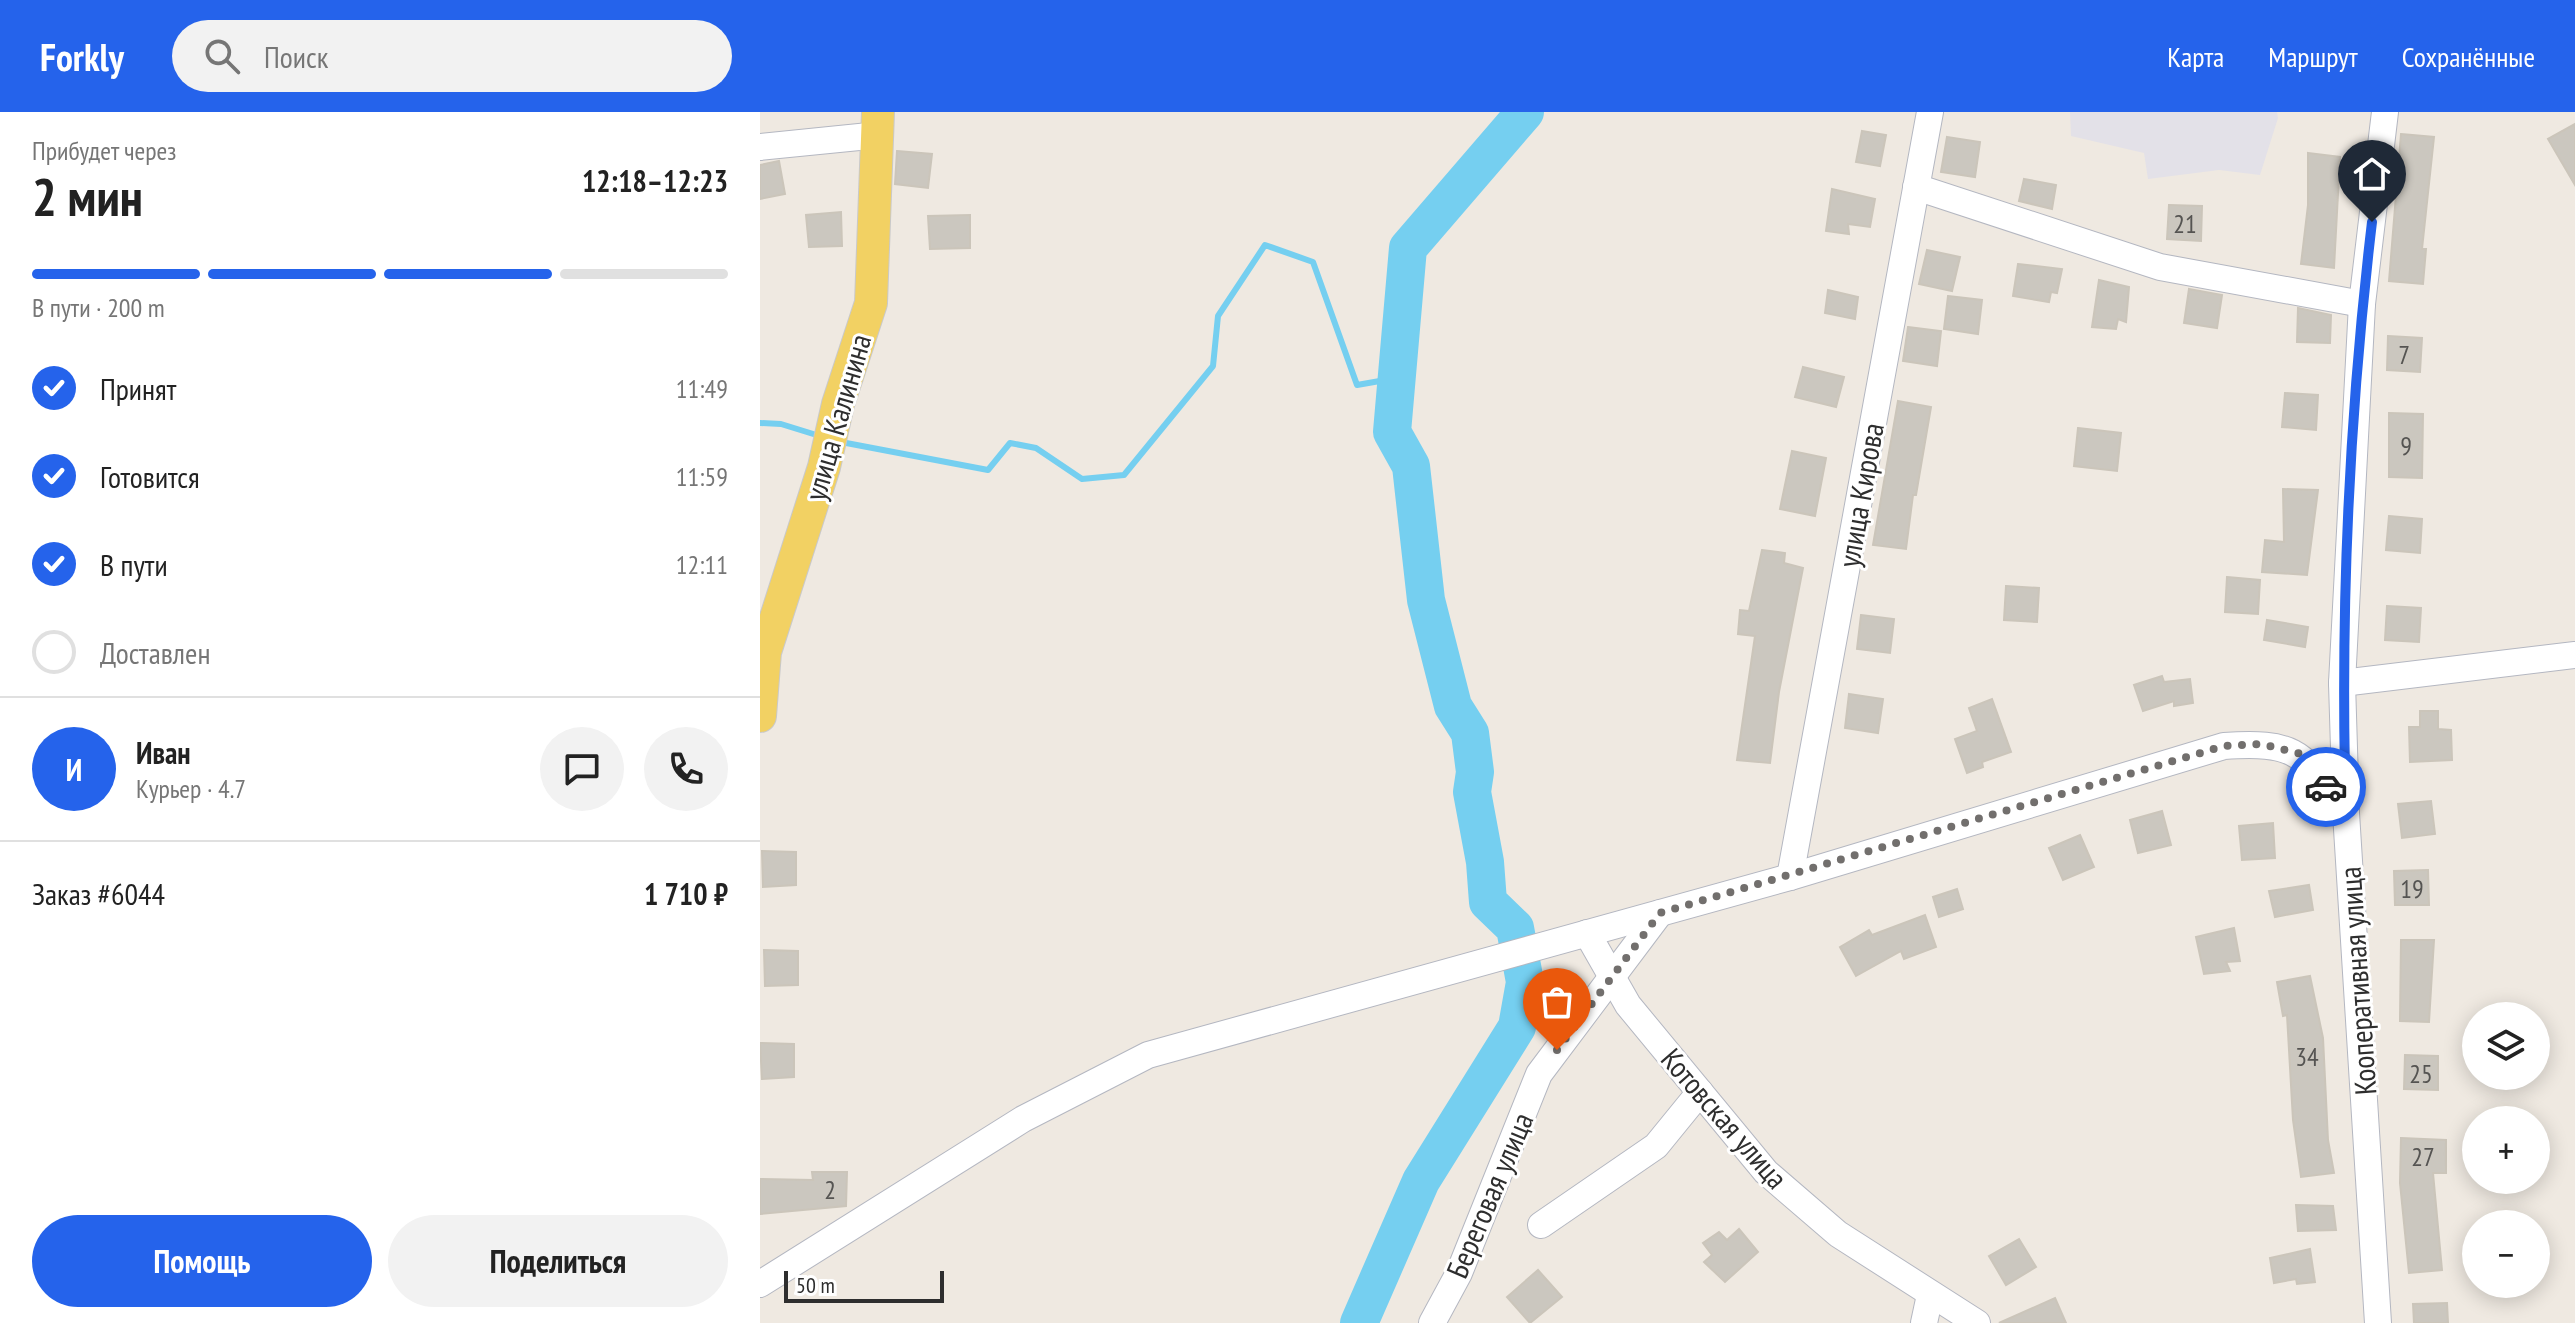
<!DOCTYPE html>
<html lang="ru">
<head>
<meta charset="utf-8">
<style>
  :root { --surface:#fff; --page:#f2f2f2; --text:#222; --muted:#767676; --line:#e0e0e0; --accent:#2563eb }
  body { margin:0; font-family:"PT Sans Narrow",sans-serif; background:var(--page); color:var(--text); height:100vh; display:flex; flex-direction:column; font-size:30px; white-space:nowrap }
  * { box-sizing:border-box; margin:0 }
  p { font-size:26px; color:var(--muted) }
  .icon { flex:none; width:44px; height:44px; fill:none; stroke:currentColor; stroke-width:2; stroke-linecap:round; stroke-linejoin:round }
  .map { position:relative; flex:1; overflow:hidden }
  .panel { display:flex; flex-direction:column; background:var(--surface); width:760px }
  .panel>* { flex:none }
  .buttons { position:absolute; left:1702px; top:890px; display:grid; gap:16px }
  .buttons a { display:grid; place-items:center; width:88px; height:88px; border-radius:50%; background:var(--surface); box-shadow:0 4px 20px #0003; font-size:40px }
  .scale { position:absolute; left:24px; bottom:20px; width:160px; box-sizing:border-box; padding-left:8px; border:4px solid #2e2e2e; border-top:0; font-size:22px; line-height:28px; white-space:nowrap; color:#2e2e2e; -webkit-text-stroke:6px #fff; paint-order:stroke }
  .pin { position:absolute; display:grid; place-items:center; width:68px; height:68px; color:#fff; margin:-82px -34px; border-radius:50% 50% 50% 0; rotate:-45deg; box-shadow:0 0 8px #0007 }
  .pin .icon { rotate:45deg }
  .courier { position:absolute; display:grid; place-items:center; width:80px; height:80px; margin:-40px; border:6px solid #2563eb; border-radius:50%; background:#fff; color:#222; box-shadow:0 2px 10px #0007 }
  .summary em { font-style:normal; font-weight:600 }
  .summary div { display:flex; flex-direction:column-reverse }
  .summary { display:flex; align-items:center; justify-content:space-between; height:136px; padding:0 32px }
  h1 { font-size:52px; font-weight:600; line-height:60px }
  .bar { display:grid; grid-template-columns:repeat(4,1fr); gap:12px 8px; align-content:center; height:96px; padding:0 32px }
  .bar i { height:10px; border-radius:6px; background:var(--line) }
  .bar .on { background:var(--accent) }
  .bar p { grid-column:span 4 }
  .line { display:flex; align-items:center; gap:20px; padding:0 32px; border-top:2px solid var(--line) }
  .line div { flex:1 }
  .round { display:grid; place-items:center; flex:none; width:84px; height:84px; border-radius:42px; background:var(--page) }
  ol { padding:0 32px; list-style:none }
  li { display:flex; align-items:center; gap:24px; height:88px }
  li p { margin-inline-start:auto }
  li .icon { padding:8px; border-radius:50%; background:var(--accent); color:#fff; stroke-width:4 }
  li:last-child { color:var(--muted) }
  li i { width:44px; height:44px; border:4px solid var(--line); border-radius:50% }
  .primary-button { display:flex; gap:16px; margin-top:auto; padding:16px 32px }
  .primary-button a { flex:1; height:92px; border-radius:48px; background:var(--accent); color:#fff; font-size:32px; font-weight:600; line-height:92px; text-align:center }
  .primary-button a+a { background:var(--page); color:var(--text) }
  header { display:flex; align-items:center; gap:48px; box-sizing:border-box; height:112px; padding:0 40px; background:var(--accent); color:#fff }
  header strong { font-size:38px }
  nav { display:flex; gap:44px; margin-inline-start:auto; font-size:28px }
  .search { width:560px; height:72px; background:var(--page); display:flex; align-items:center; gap:20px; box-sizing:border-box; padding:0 28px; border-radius:44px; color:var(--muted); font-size:30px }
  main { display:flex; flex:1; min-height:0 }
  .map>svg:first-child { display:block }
  .industrial { fill:#e3e1e8 }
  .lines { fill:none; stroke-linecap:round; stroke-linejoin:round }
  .stream { stroke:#75cff0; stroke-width:6 }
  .river { stroke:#75cff0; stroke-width:38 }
  .building { fill:#cbc7bf; stroke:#cbc5ba; stroke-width:2 }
  .minor-casing { stroke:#b4b7c1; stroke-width:28 }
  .major-casing { stroke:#c9c9c9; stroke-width:34 }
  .minor { stroke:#fff; stroke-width:26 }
  .major { stroke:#f2d163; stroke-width:32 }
  .done { stroke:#726f6d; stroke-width:8; stroke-dasharray:0 14.4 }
  .route { stroke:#2563eb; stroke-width:10 }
  .labels { text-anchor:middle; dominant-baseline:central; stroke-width:6; stroke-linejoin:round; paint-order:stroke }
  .number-label { font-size:26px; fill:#555452 }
  .street-label { font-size:30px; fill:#2e2e2e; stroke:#fff }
</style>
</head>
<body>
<header>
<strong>Forkly</strong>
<div class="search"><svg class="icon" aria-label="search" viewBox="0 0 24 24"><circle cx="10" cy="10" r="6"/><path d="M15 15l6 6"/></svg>Поиск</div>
<nav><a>Карта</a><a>Маршрут</a><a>Сохранённые</a></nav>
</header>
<main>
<section class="panel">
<div class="summary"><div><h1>2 мин</h1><p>Прибудет через</p></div><em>12:18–12:23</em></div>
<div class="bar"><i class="on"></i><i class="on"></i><i class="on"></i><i></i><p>В пути · 200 m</p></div>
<ol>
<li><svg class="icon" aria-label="check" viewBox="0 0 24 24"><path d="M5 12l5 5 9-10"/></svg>Принят<p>11:49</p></li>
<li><svg class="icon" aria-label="check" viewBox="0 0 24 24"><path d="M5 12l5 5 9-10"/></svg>Готовится<p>11:59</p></li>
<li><svg class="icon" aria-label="check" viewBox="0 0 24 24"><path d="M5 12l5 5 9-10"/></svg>В пути<p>12:11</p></li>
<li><i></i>Доставлен</li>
</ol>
<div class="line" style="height:144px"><b class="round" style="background:var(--accent);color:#fff">И</b><div><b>Иван</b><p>Курьер · 4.7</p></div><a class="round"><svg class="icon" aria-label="chat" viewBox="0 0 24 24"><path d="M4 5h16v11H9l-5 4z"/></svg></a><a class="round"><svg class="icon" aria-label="phone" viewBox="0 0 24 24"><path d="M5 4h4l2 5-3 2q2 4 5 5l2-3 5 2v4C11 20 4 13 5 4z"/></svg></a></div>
<div class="line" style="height:104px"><div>Заказ #6044</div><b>1 710 ₽</b></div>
<div class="primary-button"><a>Помощь</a><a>Поделиться</a></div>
</section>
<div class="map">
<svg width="1815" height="1211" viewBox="0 0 1815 1211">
  <rect width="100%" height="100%" fill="#efe9e1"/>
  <path class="industrial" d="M 1310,0 L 1517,0 L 1518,6 L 1500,63 L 1459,58 L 1388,67 L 1384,41 L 1311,24 Z"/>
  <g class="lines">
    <g class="stream">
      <path d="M 0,311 L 21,312 L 63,325"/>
      <path d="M 81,330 L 228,358 L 250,331 L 276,336 L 322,367 L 364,363 L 453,254 L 458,204 L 505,133 L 553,150 L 597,273 L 637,266"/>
    </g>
    <path class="river" d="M 599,1211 L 661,1069 L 757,915 L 765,870 L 755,816 L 728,790 L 725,750 L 712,680 L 715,660 L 710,621 L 693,594 L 666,488 L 651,354 L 632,320 L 648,136 L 765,0"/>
  </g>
  <g class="building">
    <path d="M 1815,12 L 1815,73 L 1788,27 Z"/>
    <path d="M 1102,19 L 1126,23 L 1120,54 L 1096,50 Z"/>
    <path d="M 1641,22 L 1674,25 L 1662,137 L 1666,137 L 1663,172 L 1629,169 Z"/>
    <path d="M 1187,25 L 1220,30 L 1215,65 L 1181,60 Z"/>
    <path d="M 137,39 L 172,42 L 168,76 L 135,72 Z"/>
    <path d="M 1548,41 L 1580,45 L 1574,156 L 1541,152 L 1548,93 Z"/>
    <path d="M 19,49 L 25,82 L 0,87 L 0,53 Z"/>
    <path d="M 1264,67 L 1296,73 L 1292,97 L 1259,89 Z"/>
    <path d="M 1072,77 L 1115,87 L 1110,115 L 1088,112 L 1089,122 L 1066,119 Z"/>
    <path d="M 1409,93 L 1442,94 L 1441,129 L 1407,127 Z"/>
    <path d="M 81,100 L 82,134 L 49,135 L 46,103 Z"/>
    <path d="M 210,103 L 210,136 L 170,137 L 168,104 Z"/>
    <path d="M 1167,138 L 1200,145 L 1192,179 L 1159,172 Z"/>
    <path d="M 1258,152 L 1302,157 L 1297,181 L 1291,180 L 1289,190 L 1253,184 Z"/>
    <path d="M 1339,168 L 1369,175 L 1366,210 L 1358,207 L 1356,217 L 1332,215 Z"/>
    <path d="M 1429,177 L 1462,183 L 1457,216 L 1424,211 Z"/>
    <path d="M 1068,178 L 1098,185 L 1095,207 L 1065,201 Z"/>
    <path d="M 1188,184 L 1222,188 L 1218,222 L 1184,217 Z"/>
    <path d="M 1538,196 L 1571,203 L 1570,231 L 1537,230 Z"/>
    <path d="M 1148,215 L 1181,219 L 1177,254 L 1143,249 Z"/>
    <path d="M 1628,224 L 1662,226 L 1660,260 L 1627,258 Z"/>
    <path d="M 1043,255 L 1084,265 L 1076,295 L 1035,285 Z"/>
    <path d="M 1525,281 L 1558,283 L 1556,318 L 1522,315 Z"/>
    <path d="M 1138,289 L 1171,295 L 1156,383 L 1153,383 L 1146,437 L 1113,433 Z"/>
    <path d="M 1629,301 L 1663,302 L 1662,366 L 1629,365 Z"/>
    <path d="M 1318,316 L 1361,321 L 1357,359 L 1314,354 Z"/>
    <path d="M 1032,339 L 1066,346 L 1055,404 L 1020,397 Z"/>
    <path d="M 1523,377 L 1558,378 L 1547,463 L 1502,460 L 1505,428 L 1524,430 Z"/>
    <path d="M 1629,404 L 1662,407 L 1660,441 L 1626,438 Z"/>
    <path d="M 1002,438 L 1025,441 L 1024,451 L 1043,456 L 1019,580 L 1010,651 L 977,648 L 995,524 L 978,522 L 980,498 L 989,499 Z"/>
    <path d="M 1467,465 L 1500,468 L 1498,502 L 1465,500 Z"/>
    <path d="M 1246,474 L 1279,476 L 1277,510 L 1244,508 Z"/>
    <path d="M 1627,494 L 1661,496 L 1659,530 L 1625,528 Z"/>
    <path d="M 1101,503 L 1134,507 L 1130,541 L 1097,537 Z"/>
    <path d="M 1507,508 L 1548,515 L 1545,535 L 1504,528 Z"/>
    <path d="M 1402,564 L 1404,570 L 1430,567 L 1433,591 L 1414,594 L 1414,589 L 1383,599 L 1374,573 Z"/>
    <path d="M 1089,582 L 1123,587 L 1118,621 L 1085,616 Z"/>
    <path d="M 1232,587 L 1251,640 L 1222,650 L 1223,655 L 1207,661 L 1195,627 L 1217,619 L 1209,596 Z"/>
    <path d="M 1660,599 L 1678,599 L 1678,617 L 1691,618 L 1692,648 L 1650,650 L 1649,615 L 1660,615 Z"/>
    <path d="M 1671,689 L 1675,722 L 1642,726 L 1638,692 Z"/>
    <path d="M 1402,699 L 1411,733 L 1378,741 L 1370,708 Z"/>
    <path d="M 1513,711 L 1515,746 L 1482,748 L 1479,714 Z"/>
    <path d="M 1320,723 L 1334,755 L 1303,768 L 1289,736 Z"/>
    <path d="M 2,739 L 36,740 L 36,773 L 3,775 Z"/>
    <path d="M 1668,758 L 1669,793 L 1635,793 L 1634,759 Z"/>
    <path d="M 1549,773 L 1553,798 L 1515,805 L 1509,779 Z"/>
    <path d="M 1197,777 L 1203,797 L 1179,805 L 1173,785 Z"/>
    <path d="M 1165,803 L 1176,835 L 1144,847 L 1141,839 L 1096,864 L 1080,835 L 1109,818 L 1112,823 Z"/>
    <path d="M 1474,816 L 1480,849 L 1466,850 L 1470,859 L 1444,862 L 1436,825 Z"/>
    <path d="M 1641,828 L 1674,828 L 1669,910 L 1640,909 Z"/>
    <path d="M 4,838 L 38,839 L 38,873 L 5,874 Z"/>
    <path d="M 1550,864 L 1563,926 L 1568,1028 L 1574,1061 L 1541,1065 L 1533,1008 L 1527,903 L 1523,904 L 1517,870 Z"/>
    <path d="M 0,931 L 34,932 L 34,965 L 2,967 Z"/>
    <path d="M 1645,943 L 1678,944 L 1678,978 L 1644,977 Z"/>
    <path d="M 1641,1026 L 1686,1028 L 1686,1061 L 1673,1061 L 1682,1158 L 1649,1161 L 1640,1071 Z"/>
    <path d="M 52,1060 L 87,1060 L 86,1094 L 0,1102 L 0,1067 L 53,1068 Z"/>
    <path d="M 1536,1093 L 1573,1094 L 1576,1118 L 1538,1119 Z"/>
    <path d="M 979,1117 L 998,1140 L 965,1170 L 944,1150 L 952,1143 L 943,1131 L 959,1120 L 967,1128 Z"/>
    <path d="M 1259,1127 L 1276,1155 L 1246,1173 L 1229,1144 Z"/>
    <path d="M 1550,1137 L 1555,1170 L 1537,1172 L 1536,1167 L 1514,1171 L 1510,1146 Z"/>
    <path d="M 778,1158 L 802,1185 L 770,1211 L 747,1185 Z"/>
    <path d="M 1295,1186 L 1306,1211 L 1239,1211 Z"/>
    <path d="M 1687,1191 L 1688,1211 L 1654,1211 L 1653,1192 Z"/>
  </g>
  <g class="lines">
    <g class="minor-casing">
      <g id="minor">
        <path d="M 0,35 L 119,23"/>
        <path d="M 1156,75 L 1400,155 L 1602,192"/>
        <path d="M 1582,571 L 1815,543"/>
        <path d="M 1030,765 L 1170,0"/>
        <path d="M 827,821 L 868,893 L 1006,1060 L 1078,1122 L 1217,1211"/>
        <path d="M 781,1113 L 896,1034 L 940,980"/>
        <path d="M 0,1172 L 263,1007 L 388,943 L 1030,765 L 1464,634 C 1542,629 1542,643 1586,701"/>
        <path d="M 672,1211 L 699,1161 L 779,962 L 900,801"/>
        <path d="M 1164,1211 L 1170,1183"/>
        <path d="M 1618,1211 L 1586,701 L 1582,571 L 1602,192 L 1625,0"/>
      </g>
    </g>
    <g class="major-casing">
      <path id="major" d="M 0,604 L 5,540 L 64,355 L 78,292 L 111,191 L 118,0"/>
    </g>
    <use href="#minor" class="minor"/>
    <use href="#major" class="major"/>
  </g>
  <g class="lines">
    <path class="done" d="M 797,938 L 900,801 L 1464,634 L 1501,632 L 1541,642 L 1566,675"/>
    <path class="route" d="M 1566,675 L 1586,701 C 1580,506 1589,304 1612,110"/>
  </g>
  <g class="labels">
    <g class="number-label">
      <text x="1425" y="111">21</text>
      <text x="1644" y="242">7</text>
      <text x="1646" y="333">9</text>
      <text x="1652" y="776">19</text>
      <text x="1547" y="944">34</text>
      <text x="1661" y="961">25</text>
      <text x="1663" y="1044">27</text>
      <text x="70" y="1077">2</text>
    </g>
    <g class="street-label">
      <text transform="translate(77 305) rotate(-74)">улица Калинина</text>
      <text transform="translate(1100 383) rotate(-80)">улица Кирова</text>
      <text transform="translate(1597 869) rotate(-94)">Кооперативная улица</text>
      <text transform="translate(965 1006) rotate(49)">Котовская улица</text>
      <text transform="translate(729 1083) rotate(-67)">Береговая улица</text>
    </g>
  </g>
</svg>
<div class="buttons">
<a><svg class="icon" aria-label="layers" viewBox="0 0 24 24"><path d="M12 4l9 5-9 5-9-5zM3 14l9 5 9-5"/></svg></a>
<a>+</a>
<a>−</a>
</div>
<div class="scale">50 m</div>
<div class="pin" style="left:797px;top:938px;background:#ea580c"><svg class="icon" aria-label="bag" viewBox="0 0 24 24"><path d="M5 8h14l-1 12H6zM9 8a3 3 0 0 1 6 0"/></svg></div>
<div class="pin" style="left:1612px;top:110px;background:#1f2937"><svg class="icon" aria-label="home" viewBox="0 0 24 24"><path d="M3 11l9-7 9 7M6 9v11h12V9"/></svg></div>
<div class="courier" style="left:1566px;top:675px"><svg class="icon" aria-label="car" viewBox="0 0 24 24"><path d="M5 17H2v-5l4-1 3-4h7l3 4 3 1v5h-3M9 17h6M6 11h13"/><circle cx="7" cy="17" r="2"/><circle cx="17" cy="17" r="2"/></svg></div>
</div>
</main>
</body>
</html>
